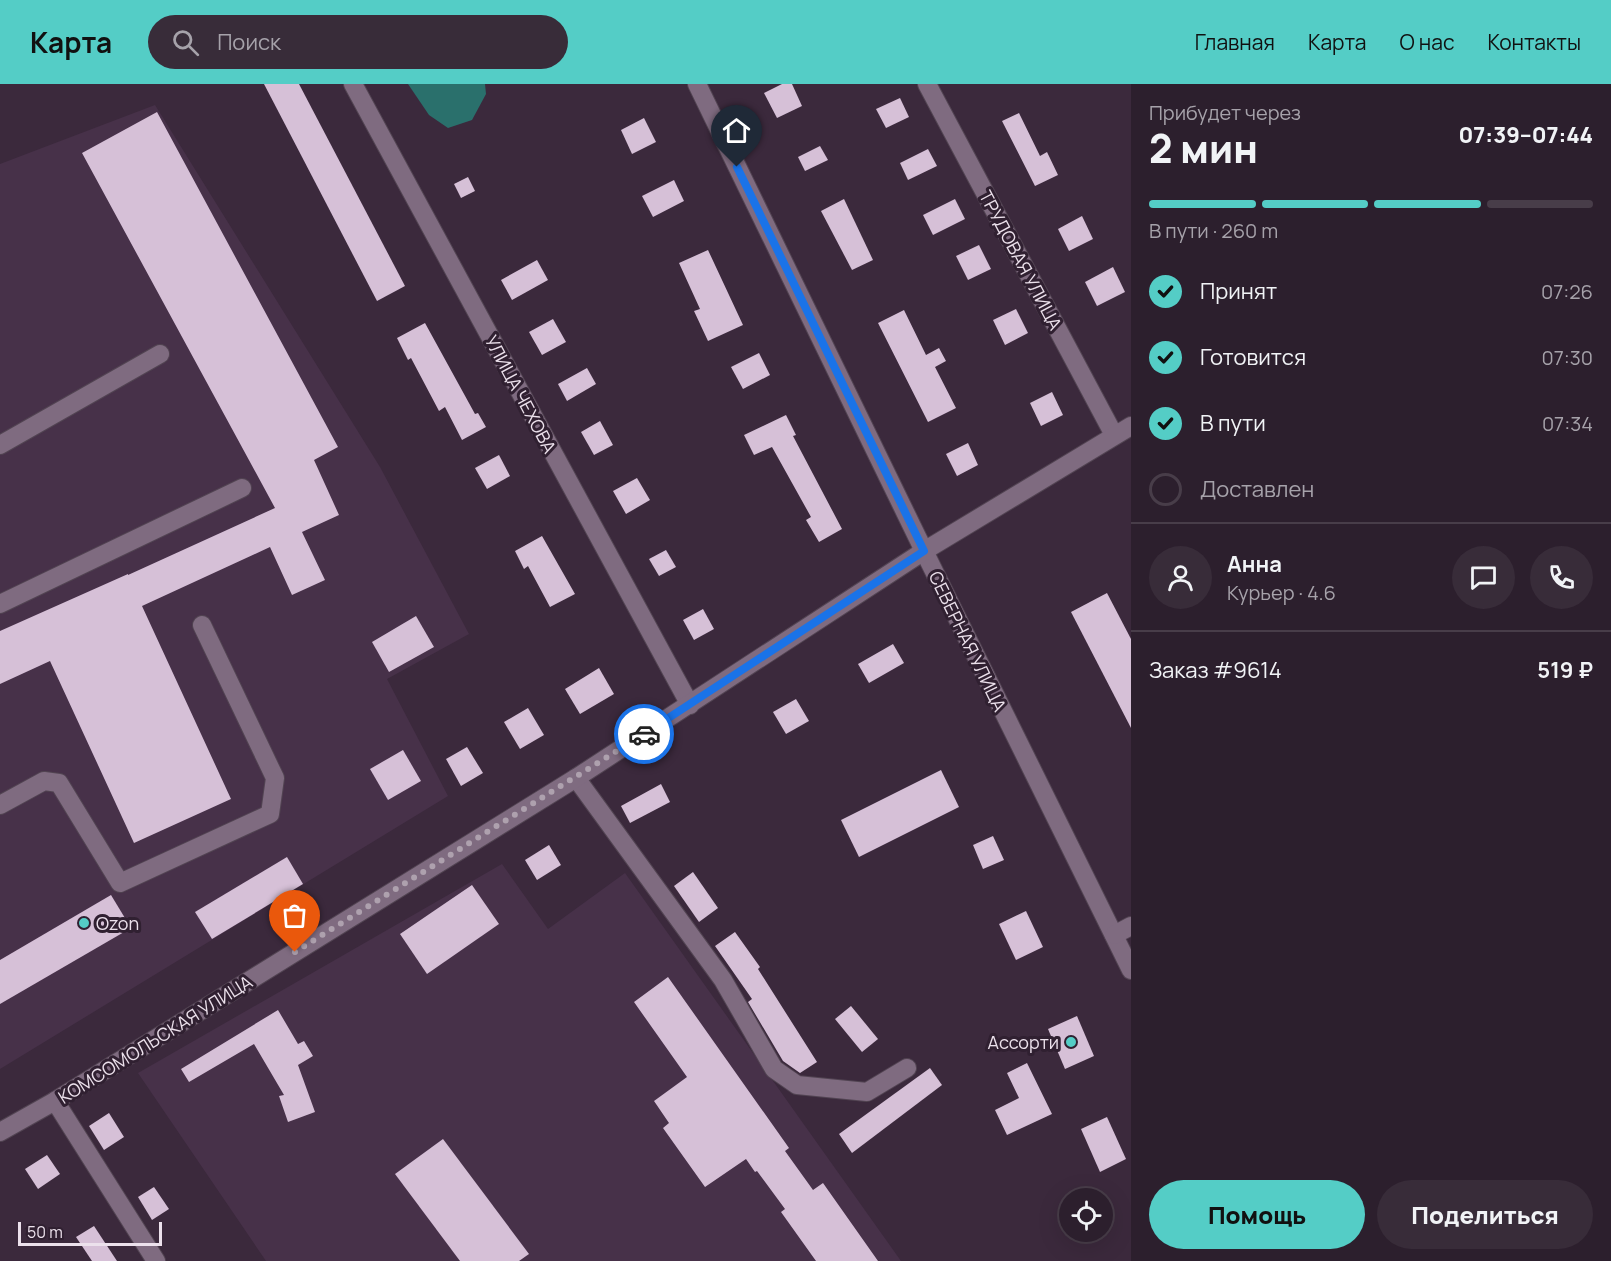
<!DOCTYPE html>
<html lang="ru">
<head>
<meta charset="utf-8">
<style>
  :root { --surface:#2c1f2d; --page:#382c39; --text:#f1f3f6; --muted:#a6a2aa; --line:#483d49; --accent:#54cdc6 }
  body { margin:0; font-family:Manrope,sans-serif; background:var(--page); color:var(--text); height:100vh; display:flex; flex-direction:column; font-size:22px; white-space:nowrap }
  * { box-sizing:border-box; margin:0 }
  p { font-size:20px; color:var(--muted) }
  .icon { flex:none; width:33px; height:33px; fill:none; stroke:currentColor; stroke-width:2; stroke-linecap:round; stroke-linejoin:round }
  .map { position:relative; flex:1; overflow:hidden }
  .details { display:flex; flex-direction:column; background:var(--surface); width:480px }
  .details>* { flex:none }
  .fabs { position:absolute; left:1059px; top:1104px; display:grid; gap:12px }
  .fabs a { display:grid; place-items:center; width:54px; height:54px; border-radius:50%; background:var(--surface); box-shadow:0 6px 24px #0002,0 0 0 2px var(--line); font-size:30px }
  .scale { position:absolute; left:18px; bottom:15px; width:144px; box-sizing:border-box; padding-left:6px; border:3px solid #ece1ec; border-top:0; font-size:16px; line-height:21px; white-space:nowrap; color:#ece1ec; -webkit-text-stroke:4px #302031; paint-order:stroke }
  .pin { position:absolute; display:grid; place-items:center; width:51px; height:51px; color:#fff; margin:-62px -26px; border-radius:50% 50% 50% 0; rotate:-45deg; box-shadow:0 0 6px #0007 }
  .pin .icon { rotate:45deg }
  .courier { position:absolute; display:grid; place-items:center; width:60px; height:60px; margin:-30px; border:4px solid #1a73e8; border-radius:50%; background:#fff; color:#222; box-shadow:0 2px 8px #0007 }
  .overview em { font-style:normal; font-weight:800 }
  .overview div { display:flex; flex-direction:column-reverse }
  .overview { display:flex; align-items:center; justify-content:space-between; height:102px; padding:0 18px }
  h1 { font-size:39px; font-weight:800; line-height:45px }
  .bar { display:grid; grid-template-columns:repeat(4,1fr); gap:9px 6px; align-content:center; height:72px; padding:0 18px }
  .bar i { height:8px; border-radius:4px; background:var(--line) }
  .bar .active { background:var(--accent) }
  .bar p { grid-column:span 4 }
  .line { display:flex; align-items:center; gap:15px; padding:0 18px; border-top:2px solid var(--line) }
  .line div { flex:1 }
  .round { display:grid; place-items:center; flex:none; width:63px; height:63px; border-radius:32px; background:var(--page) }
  ol { padding:0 18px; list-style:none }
  li { display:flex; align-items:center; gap:18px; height:66px }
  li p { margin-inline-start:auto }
  li .icon { padding:6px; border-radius:50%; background:var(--accent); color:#111; stroke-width:4 }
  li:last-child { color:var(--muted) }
  li i { width:33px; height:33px; border:3px solid var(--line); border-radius:50% }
  .cta { display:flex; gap:12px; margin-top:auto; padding:12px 18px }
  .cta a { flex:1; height:69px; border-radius:36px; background:var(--accent); color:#111; font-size:24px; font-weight:800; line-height:69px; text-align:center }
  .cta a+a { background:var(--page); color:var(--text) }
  header { display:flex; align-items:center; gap:36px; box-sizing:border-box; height:84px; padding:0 30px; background:var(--accent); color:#111 }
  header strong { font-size:28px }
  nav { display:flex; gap:33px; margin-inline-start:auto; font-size:21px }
  .search { width:420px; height:54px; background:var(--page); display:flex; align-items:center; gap:15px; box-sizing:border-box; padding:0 21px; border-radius:33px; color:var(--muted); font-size:22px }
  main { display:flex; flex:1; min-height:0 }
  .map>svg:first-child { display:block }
  .built { fill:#473149 }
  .water { fill:#2a706c }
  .building { fill:#d6c0d7 }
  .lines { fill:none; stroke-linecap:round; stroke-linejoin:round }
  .minor-casing { stroke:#524452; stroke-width:20 }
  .minor { stroke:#7f6b80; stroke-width:18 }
  .done { stroke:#aea1ae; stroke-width:6; stroke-dasharray:0 10.8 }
  .route { stroke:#1a73e8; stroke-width:8 }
  .poi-dot { fill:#54cdc6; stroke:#302031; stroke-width:2 }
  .labels { text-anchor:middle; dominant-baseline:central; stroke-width:6; stroke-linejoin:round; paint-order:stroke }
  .street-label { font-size:18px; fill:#ece1ec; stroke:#302031 }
  .poi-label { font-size:18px; fill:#ece1ec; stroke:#302031; text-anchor:start }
</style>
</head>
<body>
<header>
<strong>Карта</strong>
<div class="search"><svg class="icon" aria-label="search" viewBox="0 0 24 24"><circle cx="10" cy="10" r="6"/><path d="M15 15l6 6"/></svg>Поиск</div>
<nav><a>Главная</a><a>Карта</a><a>О нас</a><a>Контакты</a></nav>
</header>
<main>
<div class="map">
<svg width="1131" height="1177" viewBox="0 0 1131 1177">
  <rect width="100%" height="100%" fill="#3b293c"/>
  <g class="built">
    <path d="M 155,21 L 380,383 L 469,550 L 387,595 L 448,712 L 0,985 L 0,80 Z"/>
    <path d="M 502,780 L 548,845 L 625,789 L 901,1177 L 266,1177 L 138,989 Z"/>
  </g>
  <path class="water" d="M 408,0 L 485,0 L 486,10 L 472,36 L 448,44 L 429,31 Z"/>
  <g class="building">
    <path d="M 264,0 L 299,0 L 405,202 L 377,217 Z"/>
    <path d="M 782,0 L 792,0 L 802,22 L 777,34 L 764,9 Z"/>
    <path d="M 900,14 L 909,33 L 886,44 L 876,25 Z"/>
    <path d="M 157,28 L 338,363 L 314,376 L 339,431 L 302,448 L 325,496 L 292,511 L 270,463 L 142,522 L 231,715 L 134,759 L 50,577 L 0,600 L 0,547 L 128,490 L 128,491 L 275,424 L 82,69 Z"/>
    <path d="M 1019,29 L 1040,72 L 1047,68 L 1058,91 L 1035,102 L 1002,37 Z"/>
    <path d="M 644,34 L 656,58 L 632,70 L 621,46 Z"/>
    <path d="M 820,62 L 828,76 L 805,87 L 798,73 Z"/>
    <path d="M 928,65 L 937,82 L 908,96 L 900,79 Z"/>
    <path d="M 468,93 L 475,107 L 461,114 L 454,100 Z"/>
    <path d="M 674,96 L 684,117 L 653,133 L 642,112 Z"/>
    <path d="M 844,115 L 873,176 L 852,186 L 821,127 Z"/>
    <path d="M 955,115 L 965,135 L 933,151 L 923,131 Z"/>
    <path d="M 1082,132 L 1093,155 L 1069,167 L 1058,145 Z"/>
    <path d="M 979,161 L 991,185 L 968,196 L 956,172 Z"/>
    <path d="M 708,166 L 743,241 L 708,257 L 694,227 L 700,225 L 679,179 Z"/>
    <path d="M 537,176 L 548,196 L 512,216 L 501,196 Z"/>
    <path d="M 1113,183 L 1125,208 L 1097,222 L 1085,198 Z"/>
    <path d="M 1016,225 L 1028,249 L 1005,261 L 993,236 Z"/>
    <path d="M 904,226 L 926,271 L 939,264 L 946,277 L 935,283 L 956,324 L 928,338 L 878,239 Z"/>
    <path d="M 553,235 L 566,258 L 542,271 L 529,248 Z"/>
    <path d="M 425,239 L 475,330 L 478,329 L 486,343 L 462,356 L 445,323 L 439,327 L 411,274 L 408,276 L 397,254 Z"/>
    <path d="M 759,269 L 770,291 L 743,305 L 731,283 Z"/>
    <path d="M 587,284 L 596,300 L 567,317 L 558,300 Z"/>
    <path d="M 1052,308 L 1063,331 L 1041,342 L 1030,319 Z"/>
    <path d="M 786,331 L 796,351 L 793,352 L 842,445 L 819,458 L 806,436 L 811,433 L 772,363 L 754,371 L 744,351 Z"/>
    <path d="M 600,337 L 613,361 L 594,371 L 581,348 Z"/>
    <path d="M 968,359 L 978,381 L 957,392 L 946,370 Z"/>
    <path d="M 499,371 L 510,392 L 487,405 L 475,384 Z"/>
    <path d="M 637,394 L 650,416 L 626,430 L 613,407 Z"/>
    <path d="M 542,452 L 575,510 L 550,523 L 528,482 L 524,485 L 515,467 Z"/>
    <path d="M 666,466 L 676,483 L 659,492 L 649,475 Z"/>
    <path d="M 1107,509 L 1131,555 L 1131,644 L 1071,528 Z"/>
    <path d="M 703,525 L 714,545 L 694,556 L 683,536 Z"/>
    <path d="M 416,532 L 434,563 L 389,588 L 372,558 Z"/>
    <path d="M 893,560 L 904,579 L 869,599 L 858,580 Z"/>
    <path d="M 599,584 L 614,610 L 580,630 L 565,605 Z"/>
    <path d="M 796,615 L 809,637 L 786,650 L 773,628 Z"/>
    <path d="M 528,624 L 544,651 L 520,665 L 504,638 Z"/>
    <path d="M 467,663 L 483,689 L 461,702 L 446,675 Z"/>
    <path d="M 403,666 L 421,697 L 388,716 L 370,685 Z"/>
    <path d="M 941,686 L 959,723 L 859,773 L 841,736 Z"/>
    <path d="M 661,700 L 670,718 L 630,739 L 621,722 Z"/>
    <path d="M 993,752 L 1004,776 L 983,785 L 973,761 Z"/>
    <path d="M 549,761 L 561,781 L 537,796 L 525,776 Z"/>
    <path d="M 287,773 L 303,800 L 212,855 L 195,828 Z"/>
    <path d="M 693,788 L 718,824 L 699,838 L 674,802 Z"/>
    <path d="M 472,801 L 499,840 L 427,890 L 400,850 Z"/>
    <path d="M 111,811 L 131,844 L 0,920 L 0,876 Z"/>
    <path d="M 1026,827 L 1043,863 L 1016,876 L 999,840 Z"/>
    <path d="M 735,848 L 760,883 L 758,885 L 817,978 L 800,989 L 783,977 L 748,918 L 752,915 L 715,862 Z"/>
    <path d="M 668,893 L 789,1064 L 785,1067 L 813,1106 L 823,1099 L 878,1177 L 816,1177 L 781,1128 L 785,1125 L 757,1087 L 755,1088 L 746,1075 L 705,1103 L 663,1044 L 669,1039 L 654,1017 L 687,993 L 634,918 Z"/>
    <path d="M 851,922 L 878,955 L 862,968 L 835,935 Z"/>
    <path d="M 278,926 L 298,960 L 304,957 L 313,972 L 298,981 L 315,1028 L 288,1038 L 279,1012 L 284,1011 L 254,960 L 189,998 L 181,985 Z"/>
    <path d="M 1077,932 L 1094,972 L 1065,985 L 1048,945 Z"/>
    <path d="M 1027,979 L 1052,1030 L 1007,1051 L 995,1026 L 1019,1014 L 1007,989 Z"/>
    <path d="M 930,984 L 942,1001 L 852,1069 L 839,1050 Z"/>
    <path d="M 109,1029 L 124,1053 L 104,1066 L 89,1042 Z"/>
    <path d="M 1107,1033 L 1126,1075 L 1100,1088 L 1081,1045 Z"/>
    <path d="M 443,1055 L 529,1170 L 519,1177 L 460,1177 L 395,1090 Z"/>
    <path d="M 47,1071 L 60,1090 L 38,1105 L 25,1085 Z"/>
    <path d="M 154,1103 L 169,1125 L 152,1136 L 138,1113 Z"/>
    <path d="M 94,1142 L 117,1177 L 92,1177 L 76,1153 Z"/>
  </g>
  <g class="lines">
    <g class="minor-casing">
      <g id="minor">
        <path d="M 353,0 L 690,621"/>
        <path d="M 697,0 L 924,467 L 1131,886"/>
        <path d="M 927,0 L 1114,351"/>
        <path d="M 0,361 L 160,270"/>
        <path d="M 0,520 L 242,404"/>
        <path d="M 576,694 L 723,896 L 774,985 L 797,1001 L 867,1008 L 907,984"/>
        <path d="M 0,721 L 44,697 L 59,699 L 120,799 L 270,730 L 275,694 L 202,541"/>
        <path d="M 1114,851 L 1131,842"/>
        <path d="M 55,1017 L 156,1177"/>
        <path d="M 0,1048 L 55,1017 L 576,694 L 924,467 L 1131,342"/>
      </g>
    </g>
    <use href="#minor" class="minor"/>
  </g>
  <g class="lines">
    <path class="done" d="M 295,868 L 644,650"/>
    <path class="route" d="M 644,650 L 924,467 L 737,83"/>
  </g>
  <g class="poi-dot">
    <circle cx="84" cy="839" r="6"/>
    <circle cx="1071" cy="958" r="6"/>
  </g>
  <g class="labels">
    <g class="street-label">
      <text transform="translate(1021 176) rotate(62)">ТРУДОВАЯ УЛИЦА</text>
      <text transform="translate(521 310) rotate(62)">УЛИЦА ЧЕХОВА</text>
      <text transform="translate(968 557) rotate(64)">СЕВЕРНАЯ УЛИЦА</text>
      <text transform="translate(155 955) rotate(-32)">КОМСОМОЛЬСКАЯ УЛИЦА</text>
    </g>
    <g class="poi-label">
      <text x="96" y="839">Ozon</text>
      <text x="1059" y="958" text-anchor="end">Ассорти</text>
    </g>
  </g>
</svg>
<div class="fabs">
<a><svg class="icon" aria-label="locate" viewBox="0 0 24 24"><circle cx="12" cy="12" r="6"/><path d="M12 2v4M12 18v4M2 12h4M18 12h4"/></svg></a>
</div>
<div class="scale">50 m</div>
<div class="pin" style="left:295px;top:868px;background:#ea580c"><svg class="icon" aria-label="bag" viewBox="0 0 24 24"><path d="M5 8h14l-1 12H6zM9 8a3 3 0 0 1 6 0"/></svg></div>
<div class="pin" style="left:737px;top:83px;background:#1f2937"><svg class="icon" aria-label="home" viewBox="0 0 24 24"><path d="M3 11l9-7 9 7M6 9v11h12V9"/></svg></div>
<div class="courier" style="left:644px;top:650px"><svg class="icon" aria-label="car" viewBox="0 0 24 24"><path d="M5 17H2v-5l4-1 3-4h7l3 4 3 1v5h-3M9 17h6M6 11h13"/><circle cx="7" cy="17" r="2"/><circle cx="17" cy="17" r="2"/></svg></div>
</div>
<section class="details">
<div class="overview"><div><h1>2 мин</h1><p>Прибудет через</p></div><em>07:39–07:44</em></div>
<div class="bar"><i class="active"></i><i class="active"></i><i class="active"></i><i></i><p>В пути · 260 m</p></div>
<ol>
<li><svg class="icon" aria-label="check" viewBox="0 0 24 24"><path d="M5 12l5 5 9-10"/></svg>Принят<p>07:26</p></li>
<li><svg class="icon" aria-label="check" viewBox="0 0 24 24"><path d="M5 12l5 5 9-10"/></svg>Готовится<p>07:30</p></li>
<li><svg class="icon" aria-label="check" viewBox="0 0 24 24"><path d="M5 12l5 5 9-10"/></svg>В пути<p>07:34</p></li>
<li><i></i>Доставлен</li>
</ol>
<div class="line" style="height:108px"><a class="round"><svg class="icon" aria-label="person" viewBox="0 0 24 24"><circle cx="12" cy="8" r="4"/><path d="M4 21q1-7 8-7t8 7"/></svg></a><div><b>Анна</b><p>Курьер · 4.6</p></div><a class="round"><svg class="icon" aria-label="chat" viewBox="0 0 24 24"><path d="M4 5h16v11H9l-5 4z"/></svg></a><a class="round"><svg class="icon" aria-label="phone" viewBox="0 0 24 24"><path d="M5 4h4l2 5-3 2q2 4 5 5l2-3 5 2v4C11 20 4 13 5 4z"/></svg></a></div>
<div class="line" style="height:78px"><div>Заказ #9614</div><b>519 ₽</b></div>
<div class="cta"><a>Помощь</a><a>Поделиться</a></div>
</section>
</main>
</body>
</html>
